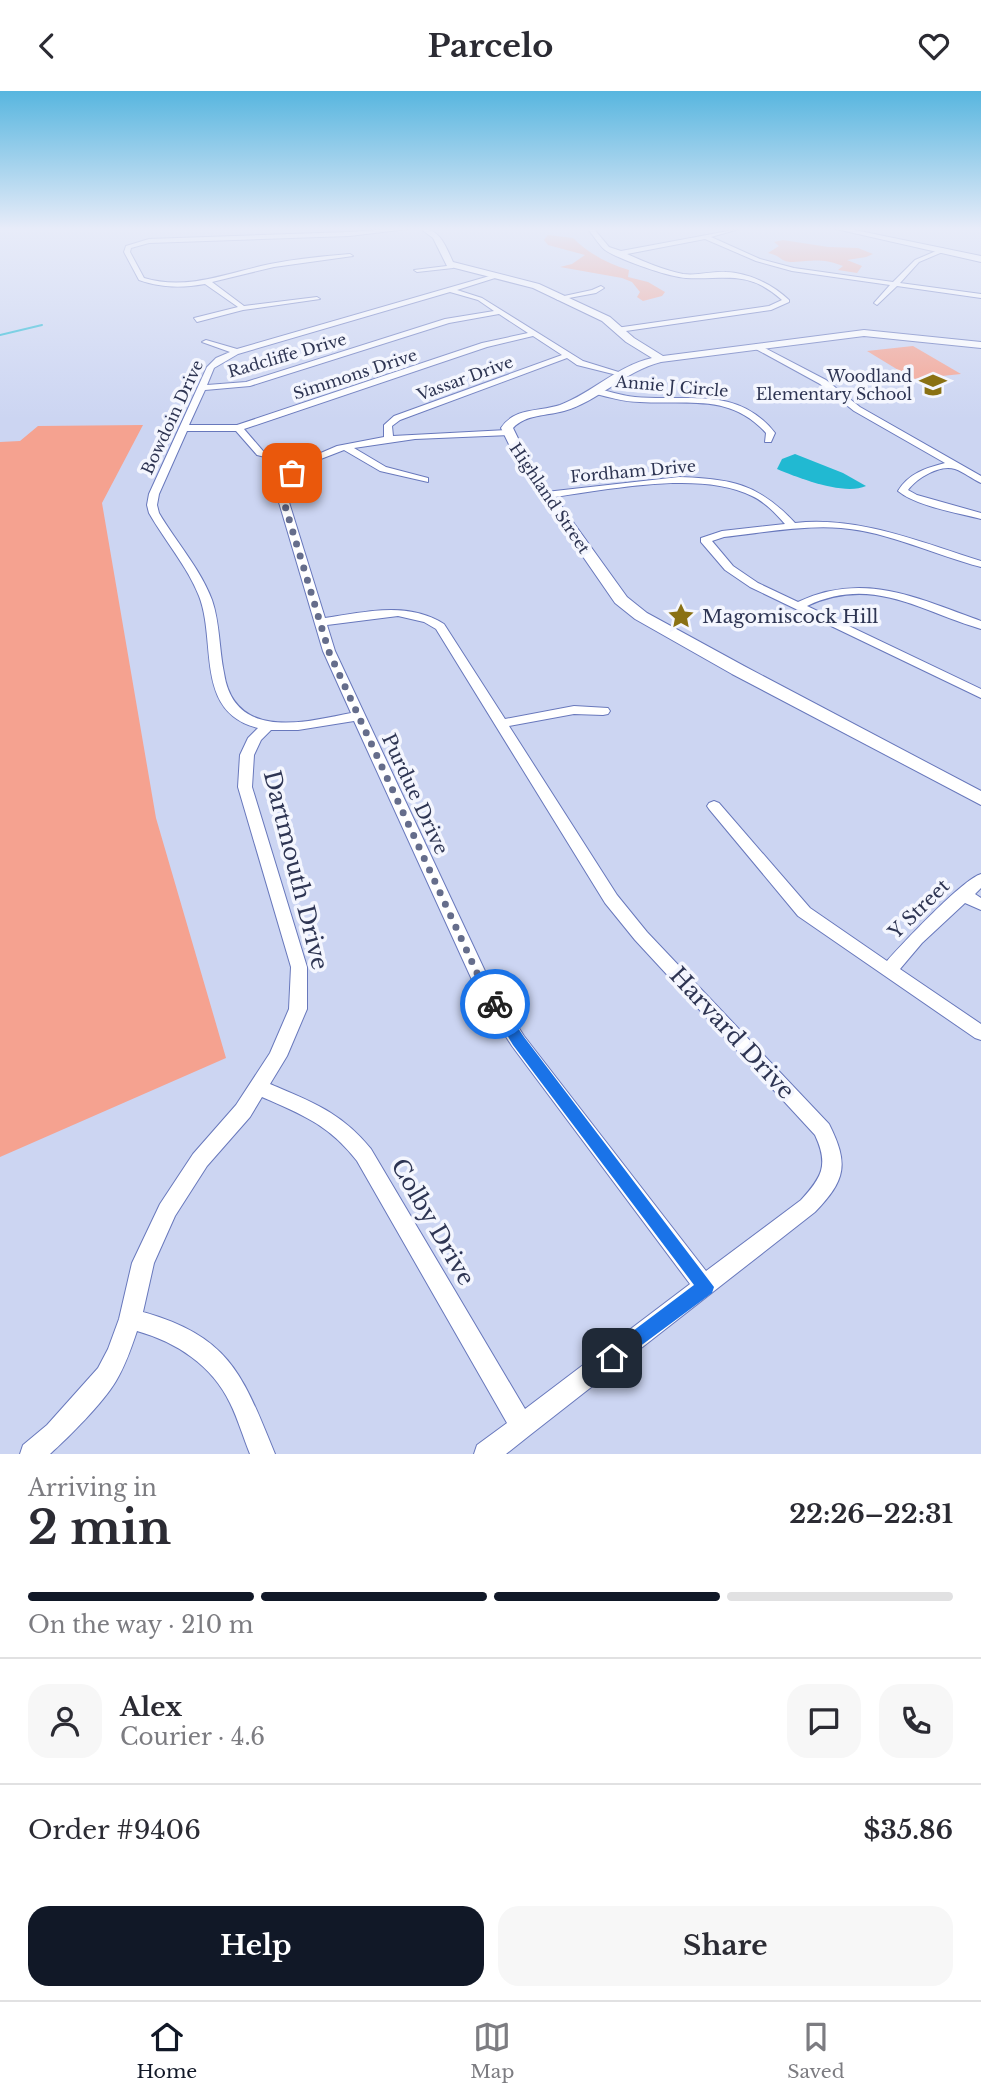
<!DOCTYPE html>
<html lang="en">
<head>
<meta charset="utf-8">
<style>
  :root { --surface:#fff; --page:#f7f7f7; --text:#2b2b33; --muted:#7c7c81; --line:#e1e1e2; --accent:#111827 }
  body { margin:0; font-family:"Libre Baskerville",serif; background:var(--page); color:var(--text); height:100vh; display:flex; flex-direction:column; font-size:26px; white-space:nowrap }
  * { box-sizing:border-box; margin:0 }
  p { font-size:23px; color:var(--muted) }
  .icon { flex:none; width:38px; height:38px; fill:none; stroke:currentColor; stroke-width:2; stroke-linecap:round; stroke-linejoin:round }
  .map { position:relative; height:1363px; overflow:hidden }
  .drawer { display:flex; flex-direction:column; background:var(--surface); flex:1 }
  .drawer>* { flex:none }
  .pin { position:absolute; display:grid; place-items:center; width:60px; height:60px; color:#fff; margin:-30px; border-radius:14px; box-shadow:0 4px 10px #0006 }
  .courier { position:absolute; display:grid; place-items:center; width:70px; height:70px; margin:-35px; border:5px solid #1a73e8; border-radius:50%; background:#fff; color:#222; box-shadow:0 2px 9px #0007 }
  .head em { font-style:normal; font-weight:800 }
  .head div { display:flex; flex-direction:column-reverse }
  .head { display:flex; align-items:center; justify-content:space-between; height:119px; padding:0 28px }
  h1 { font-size:46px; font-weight:800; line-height:52px }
  .bar { display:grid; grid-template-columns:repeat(4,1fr); gap:10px 7px; align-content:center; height:84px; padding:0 28px }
  .bar i { height:9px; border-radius:5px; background:var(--line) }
  .bar .on { background:var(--accent) }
  .bar p { grid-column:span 4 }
  .line { display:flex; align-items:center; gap:18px; padding:0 28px; border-top:2px solid var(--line) }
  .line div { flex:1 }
  .round { display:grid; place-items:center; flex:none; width:74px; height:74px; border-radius:21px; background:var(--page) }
  .action { display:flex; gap:14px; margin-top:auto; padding:14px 28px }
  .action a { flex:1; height:80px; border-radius:21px; background:var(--accent); color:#fff; font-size:28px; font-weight:800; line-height:80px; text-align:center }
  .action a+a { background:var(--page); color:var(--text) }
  header { display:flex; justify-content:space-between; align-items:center; height:91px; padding:0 28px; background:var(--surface); font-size:32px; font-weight:800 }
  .tabs { display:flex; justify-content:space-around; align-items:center; height:98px; border-top:2px solid var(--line); background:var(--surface); font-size:19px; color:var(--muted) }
  .tabs a { display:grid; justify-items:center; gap:4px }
  .tabs .on { color:var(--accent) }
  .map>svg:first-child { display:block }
  .green { fill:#f5a290 }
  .water { fill:#21b9d2 }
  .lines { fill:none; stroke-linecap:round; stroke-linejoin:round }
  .stream { stroke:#21b9d2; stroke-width:2 }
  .street-casing { stroke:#6878bc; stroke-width:2 }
  .secondary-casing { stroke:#6878bc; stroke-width:2 }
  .street { fill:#fff; fill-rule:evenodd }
  .secondary { fill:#fff; fill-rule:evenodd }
  .route { fill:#1a73e8 }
  .done { stroke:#656d8b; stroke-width:7; stroke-dasharray:0 12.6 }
  .labels { text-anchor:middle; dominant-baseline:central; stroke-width:7; stroke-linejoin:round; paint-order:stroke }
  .far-street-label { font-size:16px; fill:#2e3553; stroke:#f4f6fe }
  .far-poi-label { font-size:16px; fill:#2e3553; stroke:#f4f6fe; text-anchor:end }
  .poi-label { font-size:19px; fill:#2e3553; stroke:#f4f6fe; text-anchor:start }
  .street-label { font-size:19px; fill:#2e3553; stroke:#f4f6fe }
  .near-street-label { font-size:23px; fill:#2e3553; stroke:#f4f6fe }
</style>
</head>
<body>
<header><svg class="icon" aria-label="back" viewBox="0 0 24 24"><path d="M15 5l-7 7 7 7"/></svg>Parcelo<svg class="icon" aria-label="heart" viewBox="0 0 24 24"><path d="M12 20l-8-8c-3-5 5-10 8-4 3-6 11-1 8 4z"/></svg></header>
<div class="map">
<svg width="981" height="1363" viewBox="0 0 981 1363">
  <rect width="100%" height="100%" fill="#ccd5f2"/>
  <g class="green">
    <path d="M 548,144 L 573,147 C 588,162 608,173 629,179 L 628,186 L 648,191 L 665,201 L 662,205 L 643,210 L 637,206 L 640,201 L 632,191 L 622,187 L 560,176 L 572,173 L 585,164 L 548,154 L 544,149 Z"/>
    <path d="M 783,149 L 828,156 L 858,157 L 873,163 L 866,166 L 847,169 L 862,175 L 857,182 L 838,179 L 843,175 C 821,167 814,170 793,171 C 779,171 783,165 768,162 L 779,155 L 774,151 Z"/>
    <path d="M 913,255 L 961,283 L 913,288 L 867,260 Z"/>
    <path d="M 143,334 L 102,412 L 156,727 L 226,967 L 0,1066 L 0,351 L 20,350 L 38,335 Z"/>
  </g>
  <path class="water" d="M 795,363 L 843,382 L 866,395 C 844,405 799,387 777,378 L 782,368 Z"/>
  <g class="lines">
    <path class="stream" d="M 0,244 L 42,234"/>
    <g class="street-casing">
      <g id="street">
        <path d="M 389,138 L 408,138 L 349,145 L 149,152 L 131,157 L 130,161 L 144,187 C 187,200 227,182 270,173 C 296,168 323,165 350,163 L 353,165 L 274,176 L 212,191 L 244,215 L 317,206 L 320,208 L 243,219 L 197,231 L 194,227 L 238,216 L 205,193 C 182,197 162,197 139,189 L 124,161 L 126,155 L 149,148 L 349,141 Z"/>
        <path d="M 588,138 L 594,138 L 609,156 L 621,160 L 739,138 L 711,146 L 760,168 L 794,177 L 893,191 L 915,169 L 943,157 L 945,160 L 919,171 L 900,192 L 981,203 L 981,207 L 897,195 L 877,214 L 874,212 L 890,194 L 792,180 L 756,170 L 705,148 L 627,163 C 645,171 663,179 683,183 C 697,185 712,180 726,181 C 749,182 772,193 789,209 L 789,211 L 771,219 L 619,241 L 616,241 L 616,237 L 769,215 L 782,209 C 747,178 727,189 686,187 C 669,186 620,169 605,159 C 599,154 593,144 588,138 Z"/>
        <path d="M 455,174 L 453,177 L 417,181 L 414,179 Z"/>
        <path d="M 493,184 L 495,187 L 457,199 L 482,207 L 583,270 L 625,283 L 621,285 L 577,274 L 567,267 L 400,329 L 392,335 L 393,345 L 507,339 L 511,342 L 510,344 L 415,348 L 354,357 L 386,376 L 428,387 L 428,391 L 380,380 L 344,359 L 313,371 L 294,387 L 288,408 L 325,527 C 366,521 407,510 444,533 L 505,628 L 574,615 L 608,617 L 610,620 L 608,623 L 603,624 L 574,623 L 509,635 L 617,804 L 647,841 L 829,1033 C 849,1073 846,1089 815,1121 L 530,1344 L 506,1363 L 474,1363 L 477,1354 L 507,1332 L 357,1070 C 329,1034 303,1024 262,1006 L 250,1026 L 207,1075 L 175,1125 L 154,1172 L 143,1221 C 231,1246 243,1285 275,1363 L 250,1363 C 243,1346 238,1328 230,1312 C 212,1274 176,1251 137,1240 C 131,1258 125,1275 116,1290 C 103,1312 69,1346 50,1363 L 20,1363 L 23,1354 L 47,1334 L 98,1277 L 108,1258 L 119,1228 L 132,1172 L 160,1113 L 193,1063 L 236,1014 L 270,962 L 289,918 L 291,876 L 238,696 L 240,664 L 248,647 L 258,637 C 194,621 217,551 199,505 C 187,475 165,450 149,422 L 147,414 L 149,403 L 207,276 L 216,267 L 230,261 L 202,251 L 206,249 L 237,258 ZM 450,201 L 478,209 L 494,220 L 445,228 L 246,291 L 207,294 L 214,277 L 238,263 ZM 499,223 L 528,242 L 482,252 L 237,334 L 189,334 L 205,299 L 250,295 L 449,232 ZM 533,245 L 562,264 L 394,325 L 384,334 L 384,346 L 337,355 L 302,370 L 263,360 L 244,338 L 487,256 ZM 187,340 L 236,340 L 257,364 L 297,374 L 285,385 L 278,408 L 323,560 L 351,622 C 303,632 234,649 224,582 C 219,558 220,532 212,509 C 200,477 176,451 159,422 L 157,414 L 159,403 ZM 398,525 L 424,531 L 436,538 L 605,812 L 635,849 L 815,1044 C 829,1074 822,1086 801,1109 L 706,1180 L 524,945 L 492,895 L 335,560 L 327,534 ZM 354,630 L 478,902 L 512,955 L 690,1193 L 525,1318 L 371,1058 C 341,1021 312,1011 270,993 L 287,965 L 307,918 L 307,876 L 252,696 L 254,664 L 261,649 L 271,639 L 298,639 Z"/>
        <path d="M 601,195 L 604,197 L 596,202 L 558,209 L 555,207 L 592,199 Z"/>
        <path d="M 757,253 L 826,289 L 860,316 L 981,385 L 981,392 C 972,388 964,381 955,378 C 940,373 917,387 908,399 L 917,404 L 981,422 L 981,428 C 958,422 916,415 898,400 C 909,382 926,377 945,372 L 854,320 L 820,293 L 754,257 L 753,255 Z"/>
        <path d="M 592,298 C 606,298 620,305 635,306 C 688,311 737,294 775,342 L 771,351 L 765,351 L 766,342 C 730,302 688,314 640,311 C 624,311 608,306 592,302 Z"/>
        <path d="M 679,386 C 731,388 758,392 795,432 C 859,425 920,451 981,470 L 981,476 C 935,464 889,441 841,437 C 802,434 763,442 724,446 L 712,450 L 733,475 L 758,492 L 798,511 C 864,480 917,507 981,530 L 981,538 C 919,520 873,484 807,515 L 981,598 L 981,607 L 750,496 L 725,479 L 701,451 L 701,447 L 722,440 L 785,433 C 775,422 765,411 752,405 C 699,378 603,400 546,407 L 541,404 L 546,401 Z"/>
        <path d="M 714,710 L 719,712 L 810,817 L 887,870 C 903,852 963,788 981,783 L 981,797 L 975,803 L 981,807 L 981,819 L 965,812 L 922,852 L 900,878 L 981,933 L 981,949 L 975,947 L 798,825 L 709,718 L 707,715 L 709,712 Z"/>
      </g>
    </g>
    <g class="secondary-casing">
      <g id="secondary">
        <path d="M 421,138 C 440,137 446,156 453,171 L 539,193 L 610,226 L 634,247 L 663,265 L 864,239 L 981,251 L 981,257 L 864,245 L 661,271 C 625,280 599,310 564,320 C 547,325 526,323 513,337 L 529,370 L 627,506 L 647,522 L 744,575 L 981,700 L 981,714 L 732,583 L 635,528 L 615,512 L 517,370 L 501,337 C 515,316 539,321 560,314 C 592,302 617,275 652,267 L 626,251 L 602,230 L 533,197 L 447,175 L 433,147 Z"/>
        <path d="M 836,138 L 850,138 L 981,165 L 981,171 Z"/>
      </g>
    </g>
    <use href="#street" class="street"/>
    <use href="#secondary" class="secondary"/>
  </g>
  <linearGradient id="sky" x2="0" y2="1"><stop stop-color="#58b6df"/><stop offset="0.42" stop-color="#e8ecf9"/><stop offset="1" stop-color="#e8ecf9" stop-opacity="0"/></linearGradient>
  <rect width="981" height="328" fill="url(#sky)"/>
  <path class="route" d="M 495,908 L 500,910 L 524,946 L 714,1196 L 712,1202 L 612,1276 L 605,1274 L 603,1267 L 605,1261 L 694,1194 L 513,954 L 488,913 Z"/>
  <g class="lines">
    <path class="done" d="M 292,382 L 284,393 L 283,408 L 329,561 L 484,897 L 495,913"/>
  </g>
  <defs>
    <g id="school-bare" transform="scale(2.1)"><path d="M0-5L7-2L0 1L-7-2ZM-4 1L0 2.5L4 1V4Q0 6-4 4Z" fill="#8a7113" stroke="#f4f6fe" stroke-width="2.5" paint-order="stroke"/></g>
    <g id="sight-bare" transform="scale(2.1)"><path d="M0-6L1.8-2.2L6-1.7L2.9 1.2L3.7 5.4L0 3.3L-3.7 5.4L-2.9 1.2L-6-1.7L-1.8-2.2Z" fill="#8a7113" stroke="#f4f6fe" stroke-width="2.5" paint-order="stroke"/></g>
  </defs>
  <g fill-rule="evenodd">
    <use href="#school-bare" x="933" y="294"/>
    <use href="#sight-bare" x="681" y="525"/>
  </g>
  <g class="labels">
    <g class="far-street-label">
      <text transform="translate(287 264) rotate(-16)">Radcliffe Drive</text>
      <text transform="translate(355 283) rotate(-18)">Simmons Drive</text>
      <text transform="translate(465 287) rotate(-20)">Vassar Drive</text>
      <text transform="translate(672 295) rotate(5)">Annie J Circle</text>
      <text transform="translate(172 326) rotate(-65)">Bowdoin Drive</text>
      <text transform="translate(633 380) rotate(-5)">Fordham Drive</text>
      <text transform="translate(550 407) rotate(56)">Highland Street</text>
    </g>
    <g class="far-poi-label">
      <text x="912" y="285">Woodland<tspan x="912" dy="18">Elementary School</tspan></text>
    </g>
    <g class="poi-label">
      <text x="702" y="525">Magomiscock Hill</text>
    </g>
    <g class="street-label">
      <text transform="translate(415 703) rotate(65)">Purdue Drive</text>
      <text transform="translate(919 818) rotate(-44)">Y Street</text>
    </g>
    <g class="near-street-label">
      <text transform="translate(296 779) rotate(76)">Dartmouth Drive</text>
      <text transform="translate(732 942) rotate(47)">Harvard Drive</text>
      <text transform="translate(433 1131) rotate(60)">Colby Drive</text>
    </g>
  </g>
</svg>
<div class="pin" style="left:292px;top:382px;background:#ea580c"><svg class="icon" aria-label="bag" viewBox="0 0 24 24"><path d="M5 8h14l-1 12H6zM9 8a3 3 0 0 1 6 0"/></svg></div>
<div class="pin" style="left:612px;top:1267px;background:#1f2937"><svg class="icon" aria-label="home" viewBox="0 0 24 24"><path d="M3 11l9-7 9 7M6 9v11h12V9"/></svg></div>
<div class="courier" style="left:495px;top:913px"><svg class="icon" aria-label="bike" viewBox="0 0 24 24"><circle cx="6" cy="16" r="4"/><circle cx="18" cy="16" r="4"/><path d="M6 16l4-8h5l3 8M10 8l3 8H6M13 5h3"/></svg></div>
</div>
<section class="drawer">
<div class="head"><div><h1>2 min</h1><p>Arriving in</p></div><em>22:26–22:31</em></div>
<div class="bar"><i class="on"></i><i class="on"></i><i class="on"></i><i></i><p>On the way · 210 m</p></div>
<div class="line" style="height:126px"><a class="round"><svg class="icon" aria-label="person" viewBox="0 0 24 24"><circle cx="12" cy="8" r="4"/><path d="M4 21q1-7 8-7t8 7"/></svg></a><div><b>Alex</b><p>Courier · 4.6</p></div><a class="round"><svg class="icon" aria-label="chat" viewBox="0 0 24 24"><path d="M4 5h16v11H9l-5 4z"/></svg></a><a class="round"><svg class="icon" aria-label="phone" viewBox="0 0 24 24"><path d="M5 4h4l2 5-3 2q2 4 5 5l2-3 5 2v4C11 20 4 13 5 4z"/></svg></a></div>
<div class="line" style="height:91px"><div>Order #9406</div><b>$35.86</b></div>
<div class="action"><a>Help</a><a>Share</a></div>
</section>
<nav class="tabs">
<a class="on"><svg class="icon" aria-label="home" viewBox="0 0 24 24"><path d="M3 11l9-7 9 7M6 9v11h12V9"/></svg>Home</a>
<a><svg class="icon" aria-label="map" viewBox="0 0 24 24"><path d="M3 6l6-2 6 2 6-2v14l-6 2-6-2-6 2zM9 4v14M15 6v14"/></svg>Map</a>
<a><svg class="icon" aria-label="saved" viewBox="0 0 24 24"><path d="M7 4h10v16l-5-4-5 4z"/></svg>Saved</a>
</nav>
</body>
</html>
